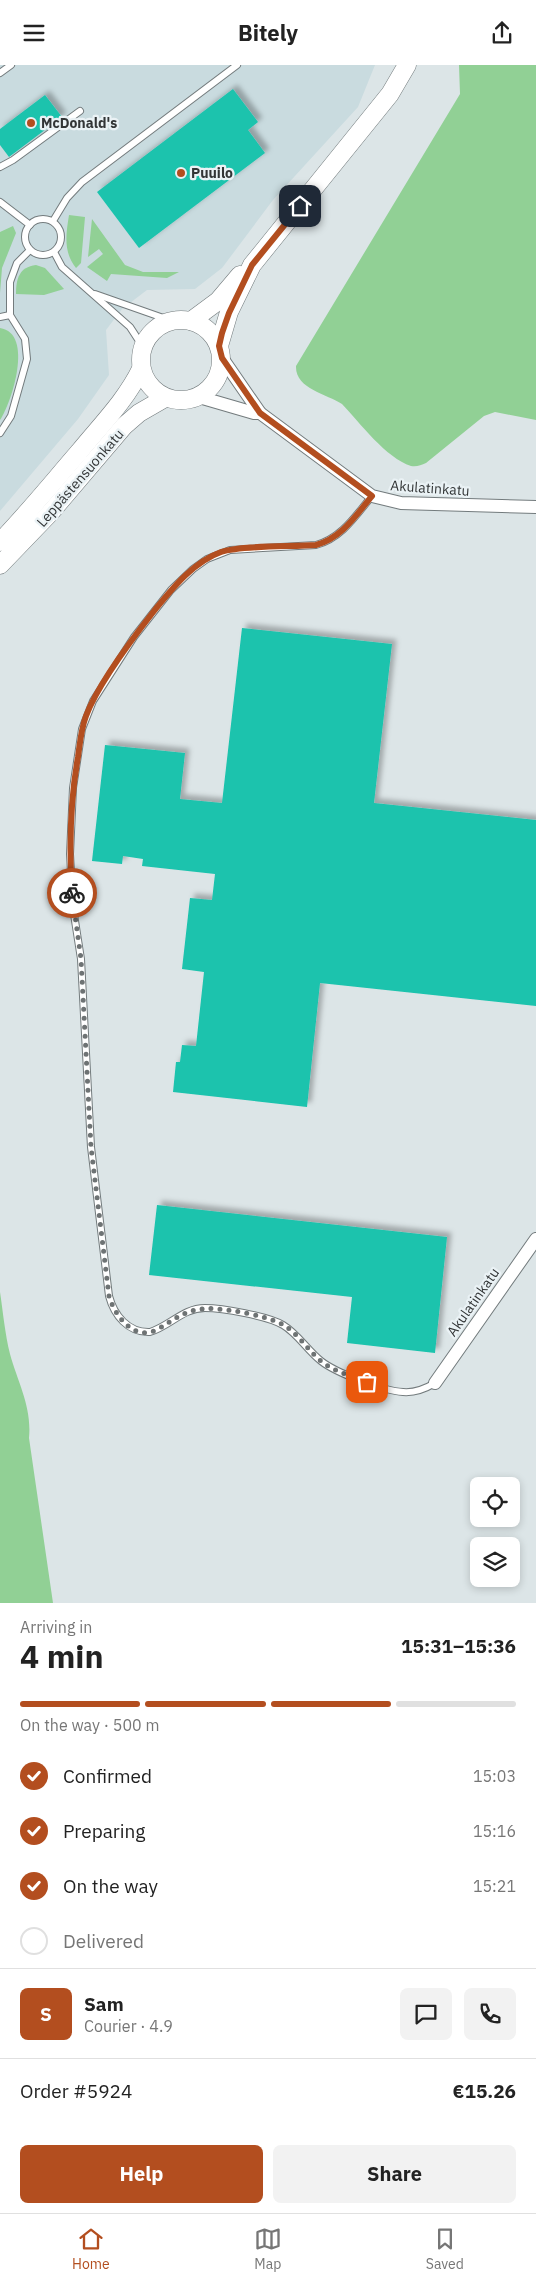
<!DOCTYPE html>
<html lang="en">
<head>
<meta charset="utf-8">
<style>
  :root { --surface:#fff; --page:#f2f2f2; --text:#222; --muted:#767676; --line:#e0e0e0; --accent:#b34e1f }
  body { margin:0; font-family:"IBM Plex Sans",sans-serif; background:var(--page); color:var(--text); height:100vh; display:flex; flex-direction:column; font-size:19px; white-space:nowrap }
  * { box-sizing:border-box; margin:0 }
  p { font-size:16px; color:var(--muted) }
  .icon { flex:none; width:28px; height:28px; fill:none; stroke:currentColor; stroke-width:2; stroke-linecap:round; stroke-linejoin:round }
  .map { position:relative; height:1538px; overflow:hidden }
  .details { display:flex; flex-direction:column; background:var(--surface); flex:1 }
  .details>* { flex:none }
  .buttons { position:absolute; left:470px; top:1412px; display:grid; gap:10px }
  .buttons a { display:grid; place-items:center; width:50px; height:50px; border-radius:8px; background:var(--surface); box-shadow:0 2px 8px #0003; font-size:25px }
  .pin { position:absolute; display:grid; place-items:center; width:42px; height:42px; color:#fff; margin:-21px; border-radius:10px; box-shadow:0 2px 8px #0006 }
  .courier { position:absolute; display:grid; place-items:center; width:50px; height:50px; margin:-25px; border:4px solid #b34e1f; border-radius:50%; background:#fff; color:#222; box-shadow:0 1px 6px #0007 }
  .head em { font-style:normal; font-weight:700 }
  .head div { display:flex; flex-direction:column-reverse }
  .head { display:flex; align-items:center; justify-content:space-between; height:85px; padding:0 20px }
  h1 { font-size:32px; font-weight:700; line-height:38px }
  .bar { display:grid; grid-template-columns:repeat(4,1fr); gap:8px 5px; align-content:center; height:60px; padding:0 20px }
  .bar i { height:6px; border-radius:4px; background:var(--line) }
  .bar .current { background:var(--accent) }
  .bar p { grid-column:span 4 }
  .line { display:flex; align-items:center; gap:12px; padding:0 20px; border-top:1px solid var(--line) }
  .line div { flex:1 }
  .round { display:grid; place-items:center; flex:none; width:52px; height:52px; border-radius:8px; background:var(--page) }
  ol { padding:0 20px; list-style:none }
  li { display:flex; align-items:center; gap:15px; height:55px }
  li p { margin-inline-start:auto }
  li .icon { padding:5px; border-radius:50%; background:var(--accent); color:#fff; stroke-width:4 }
  li:last-child { color:var(--muted) }
  li i { width:28px; height:28px; border:2px solid var(--line); border-radius:50% }
  .button { display:flex; gap:10px; margin-top:auto; padding:10px 20px }
  .button a { flex:1; height:58px; border-radius:8px; background:var(--accent); color:#fff; font-size:20px; font-weight:700; line-height:58px; text-align:center }
  .button a+a { background:var(--page); color:var(--text) }
  header { display:flex; justify-content:space-between; align-items:center; height:65px; padding:0 20px; background:var(--surface); font-size:22px; font-weight:700 }
  .tab-bar { display:flex; justify-content:space-around; align-items:center; height:70px; border-top:1px solid var(--line); background:var(--surface); font-size:14px; color:var(--muted) }
  .tab-bar a { display:grid; justify-items:center; gap:2px }
  .tab-bar .current { color:var(--accent) }
  .map>svg:first-child { display:block }
  .built { fill:#c9dbdf }
  .green { fill:#91d095 }
  .building { fill:#1ac3ad; filter:url(#shadow) }
  .lines { fill:none; stroke-linecap:round; stroke-linejoin:round }
  .service-casing { stroke:#737b7d; stroke-width:8 }
  .minor-casing { stroke:#737b7d; stroke-width:14 }
  .secondary-casing { stroke:#737b7d; stroke-width:19 }
  .service { stroke:#fff; stroke-width:6 }
  .minor { stroke:#fff; stroke-width:12 }
  .secondary { stroke:#fff; stroke-width:18 }
  .done { stroke:#6e7374; stroke-width:5; stroke-dasharray:0 9 }
  .route { stroke:#b34e1f; stroke-width:6 }
  .poi-dot { fill:#b34e1f; stroke:#eaf2f5; stroke-width:2 }
  .labels { text-anchor:middle; dominant-baseline:central; stroke-width:4.5; stroke-linejoin:round; paint-order:stroke }
  .poi-label { font-size:14px; font-weight:bold; fill:#323536; stroke:#eaf2f5; text-anchor:start }
  .street-label { font-size:14px; fill:#323536; stroke:#eaf2f5 }
</style>
</head>
<body>
<header><svg class="icon" aria-label="menu" viewBox="0 0 24 24"><path d="M4 6h16M4 12h16M4 18h16"/></svg>Bitely<svg class="icon" aria-label="share" viewBox="0 0 24 24"><path d="M12 15V3M7 8l5-5 5 5M5 13v7h14v-7"/></svg></header>
<div class="map">
<svg width="536" height="1538" viewBox="0 0 536 1538">
  <defs>
    <filter id="shadow"><feDropShadow dx="4.5" dy="-4.5" stdDeviation="2.5" flood-color="#0004"/></filter>
  </defs>
  <rect width="100%" height="100%" fill="#dce5e7"/>
  <path class="built" d="M 0,0 L 375,0 L 358,42 L 273,135 L 222,203 L 195,224 L 147,225 L 122,244 L 106,265 L 109,310 L 78,354 L 0,446 Z"/>
  <g class="green">
    <path d="M 459,0 L 536,0 L 536,355 L 495,347 L 484,351 L 426,398 C 421,400 417,402 411,401 C 386,393 360,358 342,339 C 327,329 295,324 296,301 L 460,29 Z"/>
    <path d="M 69,150 L 85,152 L 81,198 L 76,203 C 63,187 66,169 69,150 Z"/>
    <path d="M 92,154 L 125,200 L 143,207 L 179,207 L 167,213 L 111,209 L 107,216 L 87,202 L 103,189 L 99,184 L 88,192 Z"/>
    <path d="M 13,161 L 16,168 L 2,203 L 0,228 L 0,167 Z"/>
    <path d="M 36,200 L 45,203 L 64,224 L 44,230 L 16,229 C 16,214 19,202 36,200 Z"/>
    <path d="M 0,263 C 34,268 12,337 0,355 Z"/>
    <path d="M 0,1227 C 3,1247 5,1269 10,1289 C 18,1318 32,1342 29,1373 L 53,1538 L 0,1538 Z"/>
  </g>
  <g class="building">
    <path d="M 233,24 L 258,57 L 248,65 L 265,88 L 139,183 L 97,127 Z"/>
    <path d="M 45,30 L 62,52 L 9,92 L 0,80 L 0,64 Z"/>
    <path d="M 242,563 L 392,579 L 374,738 L 536,755 L 536,941 L 320,918 L 307,1042 L 173,1027 L 176,997 L 180,997 L 182,980 L 196,981 L 204,907 L 182,904 L 190,833 L 212,835 L 215,809 L 142,801 L 143,794 L 123,791 L 122,799 L 92,796 L 105,680 L 185,688 L 180,734 L 222,738 Z"/>
    <path d="M 157,1140 L 447,1172 L 435,1288 L 347,1278 L 352,1232 L 149,1210 Z"/>
  </g>
  <g class="lines">
    <g class="service-casing">
      <g id="service">
        <path d="M 0,8 L 11,0"/>
        <path d="M 0,102 L 13,95 L 80,46"/>
        <path d="M 0,137 L 30,160"/>
        <circle cx="43" cy="172" r="18"/>
        <path d="M 53,156 L 67,133 L 82,117 L 237,0"/>
        <path d="M 54,187 L 62,202 L 130,262 L 143,282"/>
        <path d="M 95,229 L 172,256"/>
        <path d="M 0,252 L 10,250"/>
        <path d="M 0,368 L 11,351 L 27,294 L 25,274 L 10,250 L 10,217 L 17,198 L 30,185"/>
        <path d="M 372,431 C 356,450 342,473 316,480 L 230,485 L 207,494 L 193,504 L 171,525 L 134,572 L 93,636 L 82,664 L 73,723 L 70,789 L 73,843 L 81,894 L 91,1082 L 109,1231 C 114,1250 128,1268 150,1267 C 170,1261 183,1243 205,1243 C 222,1243 268,1251 283,1260 C 298,1269 307,1285 321,1296 C 336,1308 384,1326 403,1327 C 415,1328 425,1324 435,1318"/>
      </g>
    </g>
    <g class="minor-casing">
      <g id="minor">
        <path d="M 222,293 L 260,348 L 372,431 L 401,438 L 536,442"/>
        <path d="M 199,332 L 254,348 L 260,348"/>
        <path d="M 435,1318 L 536,1174"/>
      </g>
    </g>
    <g class="secondary-casing">
      <g id="secondary">
        <circle cx="181" cy="295" r="40"/>
        <path d="M 191,256 L 218,236 L 240,210"/>
        <path d="M 219,281 L 229,247 L 252,200 L 390,29 L 407,0"/>
        <path d="M 0,477 C 28,448 53,417 79,387 C 101,360 126,335 141,304"/>
        <path d="M 0,500 L 50,448 L 124,361 L 139,348 L 165,333"/>
      </g>
    </g>
    <use href="#service" class="service"/>
    <use href="#minor" class="minor"/>
    <use href="#secondary" class="secondary"/>
  </g>
  <g class="lines">
    <path class="done" d="M 72,828 L 81,894 L 91,1082 L 109,1231 C 114,1248 130,1272 151,1267 C 157,1265 163,1261 168,1258 C 184,1247 198,1242 217,1244 C 234,1245 265,1251 280,1258 C 298,1267 307,1285 322,1297 C 335,1307 352,1311 367,1317"/>
    <path class="route" d="M 72,828 C 69,782 70,737 78,692 C 80,678 81,664 86,651 C 98,619 132,574 154,546 C 172,524 193,497 221,487 C 242,480 292,482 316,480 C 342,473 356,450 372,431 L 260,348 L 222,293 L 219,281 L 222,268 L 229,248 L 252,200 L 300,141"/>
  </g>
  <g class="poi-dot">
    <circle cx="31" cy="58" r="5"/>
    <circle cx="181" cy="108" r="5"/>
  </g>
  <g class="labels">
    <g class="poi-label">
      <text x="41" y="58">McDonald's</text>
      <text x="191" y="108">Puuilo</text>
    </g>
    <g class="street-label">
      <text transform="translate(80 413) rotate(-49)">Leppästensuonkatu</text>
      <text transform="translate(430 423) rotate(4)">Akulatinkatu</text>
      <text transform="translate(473 1237) rotate(-55)">Akulatinkatu</text>
    </g>
  </g>
</svg>
<div class="buttons">
<a><svg class="icon" aria-label="locate" viewBox="0 0 24 24"><circle cx="12" cy="12" r="6"/><path d="M12 2v4M12 18v4M2 12h4M18 12h4"/></svg></a>
<a><svg class="icon" aria-label="layers" viewBox="0 0 24 24"><path d="M12 4l9 5-9 5-9-5zM3 14l9 5 9-5"/></svg></a>
</div>
<div class="pin" style="left:367px;top:1317px;background:#ea580c"><svg class="icon" aria-label="bag" viewBox="0 0 24 24"><path d="M5 8h14l-1 12H6zM9 8a3 3 0 0 1 6 0"/></svg></div>
<div class="pin" style="left:300px;top:141px;background:#1f2937"><svg class="icon" aria-label="home" viewBox="0 0 24 24"><path d="M3 11l9-7 9 7M6 9v11h12V9"/></svg></div>
<div class="courier" style="left:72px;top:828px"><svg class="icon" aria-label="bike" viewBox="0 0 24 24"><circle cx="6" cy="16" r="4"/><circle cx="18" cy="16" r="4"/><path d="M6 16l4-8h5l3 8M10 8l3 8H6M13 5h3"/></svg></div>
</div>
<section class="details">
<div class="head"><div><h1>4 min</h1><p>Arriving in</p></div><em>15:31–15:36</em></div>
<div class="bar"><i class="current"></i><i class="current"></i><i class="current"></i><i></i><p>On the way · 500 m</p></div>
<ol>
<li><svg class="icon" aria-label="check" viewBox="0 0 24 24"><path d="M5 12l5 5 9-10"/></svg>Confirmed<p>15:03</p></li>
<li><svg class="icon" aria-label="check" viewBox="0 0 24 24"><path d="M5 12l5 5 9-10"/></svg>Preparing<p>15:16</p></li>
<li><svg class="icon" aria-label="check" viewBox="0 0 24 24"><path d="M5 12l5 5 9-10"/></svg>On the way<p>15:21</p></li>
<li><i></i>Delivered</li>
</ol>
<div class="line" style="height:90px"><b class="round" style="background:var(--accent);color:#fff">S</b><div><b>Sam</b><p>Courier · 4.9</p></div><a class="round"><svg class="icon" aria-label="chat" viewBox="0 0 24 24"><path d="M4 5h16v11H9l-5 4z"/></svg></a><a class="round"><svg class="icon" aria-label="phone" viewBox="0 0 24 24"><path d="M5 4h4l2 5-3 2q2 4 5 5l2-3 5 2v4C11 20 4 13 5 4z"/></svg></a></div>
<div class="line" style="height:65px"><div>Order #5924</div><b>€15.26</b></div>
<div class="button"><a>Help</a><a>Share</a></div>
</section>
<nav class="tab-bar">
<a class="current"><svg class="icon" aria-label="home" viewBox="0 0 24 24"><path d="M3 11l9-7 9 7M6 9v11h12V9"/></svg>Home</a>
<a><svg class="icon" aria-label="map" viewBox="0 0 24 24"><path d="M3 6l6-2 6 2 6-2v14l-6 2-6-2-6 2zM9 4v14M15 6v14"/></svg>Map</a>
<a><svg class="icon" aria-label="saved" viewBox="0 0 24 24"><path d="M7 4h10v16l-5-4-5 4z"/></svg>Saved</a>
</nav>
</body>
</html>
